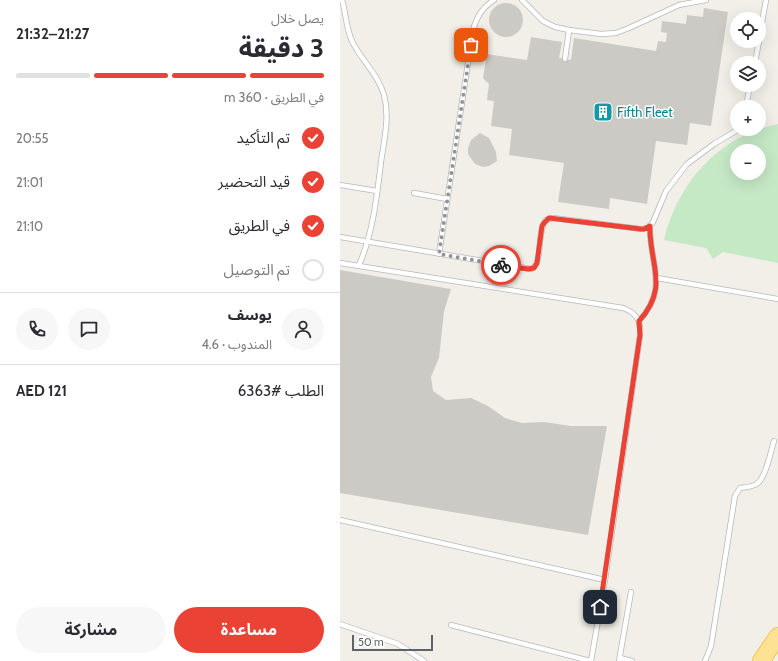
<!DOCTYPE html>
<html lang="ar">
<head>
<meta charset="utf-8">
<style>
  :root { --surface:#fff; --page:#f7f7f7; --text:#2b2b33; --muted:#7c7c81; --line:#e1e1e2; --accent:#ea4335 }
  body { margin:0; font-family:Cabin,"Noto Sans Arabic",sans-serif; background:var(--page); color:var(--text); direction:rtl; height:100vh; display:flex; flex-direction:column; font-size:15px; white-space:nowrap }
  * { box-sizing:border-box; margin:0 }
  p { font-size:13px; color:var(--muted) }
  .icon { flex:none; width:22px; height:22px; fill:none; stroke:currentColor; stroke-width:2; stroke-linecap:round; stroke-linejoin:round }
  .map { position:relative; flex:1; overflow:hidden; direction:ltr }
  .panel { display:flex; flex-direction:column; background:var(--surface); width:340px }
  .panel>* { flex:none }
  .controls { position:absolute; left:390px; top:12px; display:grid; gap:8px }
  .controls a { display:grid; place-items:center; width:36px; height:36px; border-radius:50%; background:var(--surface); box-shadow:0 4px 16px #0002; font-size:20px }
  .scale { position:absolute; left:12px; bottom:10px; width:81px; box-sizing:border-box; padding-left:4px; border:2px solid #5f6368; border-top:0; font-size:11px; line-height:14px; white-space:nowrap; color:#5f6368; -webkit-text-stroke:3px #fff; paint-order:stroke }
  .pin { position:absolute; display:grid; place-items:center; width:34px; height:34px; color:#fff; margin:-17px; border-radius:8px; box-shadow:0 2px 6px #0006 }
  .courier { position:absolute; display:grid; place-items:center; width:40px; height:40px; margin:-20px; border:3px solid #ea4335; border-radius:50%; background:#fff; color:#222; box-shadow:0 1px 5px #0007 }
  .headline em { font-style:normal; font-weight:700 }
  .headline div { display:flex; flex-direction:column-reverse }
  .headline { display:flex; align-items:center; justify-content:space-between; height:68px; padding:0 16px }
  h1 { font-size:26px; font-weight:700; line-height:30px }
  .bar { display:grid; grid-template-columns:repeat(4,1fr); gap:6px 4px; align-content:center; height:48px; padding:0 16px }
  .bar i { height:5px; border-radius:3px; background:var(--line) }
  .bar .on { background:var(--accent) }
  .bar p { grid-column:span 4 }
  .line { display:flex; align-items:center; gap:10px; padding:0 16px; border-top:1px solid var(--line) }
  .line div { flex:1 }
  .round { display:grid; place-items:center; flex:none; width:42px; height:42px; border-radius:21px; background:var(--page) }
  ol { padding:0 16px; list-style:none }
  li { display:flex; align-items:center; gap:12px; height:44px }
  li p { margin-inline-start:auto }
  li .icon { padding:4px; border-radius:50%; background:var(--accent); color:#fff; stroke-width:4 }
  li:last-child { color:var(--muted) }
  li i { width:22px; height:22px; border:2px solid var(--line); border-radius:50% }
  .button { display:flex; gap:8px; margin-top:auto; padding:8px 16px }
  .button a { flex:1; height:46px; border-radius:24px; background:var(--accent); color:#fff; font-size:16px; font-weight:700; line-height:46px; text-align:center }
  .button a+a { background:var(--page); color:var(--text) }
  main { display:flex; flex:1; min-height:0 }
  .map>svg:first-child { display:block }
  .green { fill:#c5e8c5; fill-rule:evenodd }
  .building { fill:#cccac5 }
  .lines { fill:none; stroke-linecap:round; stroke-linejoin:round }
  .service-casing { stroke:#b5b8bc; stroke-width:6 }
  .motorway-casing { stroke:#f9ab00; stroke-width:18 }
  .service { stroke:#fff; stroke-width:4.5 }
  .motorway { stroke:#fde293; stroke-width:17 }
  .done { stroke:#929495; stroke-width:4; stroke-dasharray:0 7.2 }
  .route { stroke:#ea4335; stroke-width:5 }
  .labels { text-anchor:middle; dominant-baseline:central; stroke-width:3; stroke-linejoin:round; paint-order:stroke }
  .culture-label { font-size:13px; fill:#0d838f; stroke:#fff; text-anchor:start }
</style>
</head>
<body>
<main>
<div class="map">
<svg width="438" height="661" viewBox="0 0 438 661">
  <rect width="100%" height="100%" fill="#f1efe8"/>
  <path class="green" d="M 438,124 L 438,263 L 383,252 L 373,259 L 366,248 L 324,240 C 338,182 379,136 438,124 ZM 397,151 L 419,151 L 419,173 L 397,173 Z"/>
  <g class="building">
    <circle cx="166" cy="20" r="17"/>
    <path d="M 364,8 L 388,12 L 371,126 L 350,123 L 347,145 L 316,141 L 307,204 L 270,198 L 269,209 L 218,202 L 224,163 L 169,155 L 172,129 L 151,126 L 154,101 L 147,100 L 149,84 L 143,78 L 147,54 L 187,60 L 191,37 L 222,42 L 219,58 L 231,60 L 234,38 L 316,51 L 318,41 L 326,42 L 327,33 L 321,32 L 322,21 L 346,24 L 347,15 L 363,17 Z"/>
    <path d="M 140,133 L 149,138 L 156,152 L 157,161 L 149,166 L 143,167 L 135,164 L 128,154 L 128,148 L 131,140 Z"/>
    <path d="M 0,270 L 111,289 L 104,311 L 99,358 L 91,377 L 93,391 L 106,400 L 131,398 L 148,406 L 165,418 L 182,423 L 204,422 L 231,426 L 267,426 L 248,535 L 0,493 Z"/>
  </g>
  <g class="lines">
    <g class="service-casing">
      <g id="service">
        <path d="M 2,0 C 6,13 6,28 12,41 C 21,60 38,74 44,95 C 50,117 44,140 41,162 C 37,196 33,233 19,265"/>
        <path d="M 182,0 L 203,21 L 215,27 L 229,30 L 261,34 L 276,33 L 289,28 L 339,5 L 366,0"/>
        <path d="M 419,39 L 426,0"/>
        <path d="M 225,59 L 229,30"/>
        <path d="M 415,63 L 419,41"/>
        <path d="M 406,107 L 410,85"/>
        <path d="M 0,185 L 37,191"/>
        <path d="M 74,193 L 107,199"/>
        <path d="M 0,237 L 191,269 C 204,264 196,231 206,220 L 213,218 L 301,229 L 308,228 L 313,222 L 326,191 L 347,164 L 374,144 L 399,129"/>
        <path d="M 99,254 L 133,30 C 137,16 142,8 154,0"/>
        <path d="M 0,263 L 283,308 C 297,313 301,321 300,335 L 265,580 L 251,661"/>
        <path d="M 317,278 L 438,299"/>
        <path d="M 299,321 C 330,287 309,264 310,226"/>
        <path d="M 0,520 L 265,580"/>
        <path d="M 0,624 L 58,644 L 84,661"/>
        <path d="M 111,625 L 250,661"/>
        <path d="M 280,658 L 292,661"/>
        <path d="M 279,661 L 291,592"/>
        <path d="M 365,661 L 371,646 L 395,496 L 400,488 C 406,487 414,487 418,483 C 426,476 431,451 434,441"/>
      </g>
    </g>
    <g class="motorway-casing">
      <path id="motorway" d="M 421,661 L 438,636"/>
    </g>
    <use href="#service" class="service"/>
    <use href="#motorway" class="motorway"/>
  </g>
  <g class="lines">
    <path class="done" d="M 131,45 L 99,254 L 161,265"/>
    <path class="route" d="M 161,265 L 188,269 L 194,268 L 197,263 L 202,226 L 204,223 L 209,218 L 301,229 L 304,229 L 310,226 C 309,264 330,287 299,321 L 300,335 L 260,607"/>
  </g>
  <defs>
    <g id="building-square" transform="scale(1)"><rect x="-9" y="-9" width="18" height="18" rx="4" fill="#0f9aa8" stroke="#fff"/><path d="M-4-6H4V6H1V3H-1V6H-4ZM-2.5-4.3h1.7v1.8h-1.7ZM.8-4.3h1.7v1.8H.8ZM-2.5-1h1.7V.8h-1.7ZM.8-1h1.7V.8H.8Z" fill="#fff"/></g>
  </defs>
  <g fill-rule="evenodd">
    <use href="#building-square" x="263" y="112"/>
  </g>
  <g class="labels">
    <g class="culture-label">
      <text x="277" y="112">Fifth Fleet</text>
    </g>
  </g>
</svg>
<div class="controls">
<a><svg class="icon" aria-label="locate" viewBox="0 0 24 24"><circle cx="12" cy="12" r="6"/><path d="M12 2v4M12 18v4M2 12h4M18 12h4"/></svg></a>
<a><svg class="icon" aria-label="layers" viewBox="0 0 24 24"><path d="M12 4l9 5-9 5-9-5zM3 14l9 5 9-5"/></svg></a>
<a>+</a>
<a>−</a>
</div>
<div class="scale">50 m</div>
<div class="pin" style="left:131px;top:45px;background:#ea580c"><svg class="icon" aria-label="bag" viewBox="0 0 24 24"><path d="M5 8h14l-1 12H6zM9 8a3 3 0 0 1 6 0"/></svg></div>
<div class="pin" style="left:260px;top:607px;background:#1f2937"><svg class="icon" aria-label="home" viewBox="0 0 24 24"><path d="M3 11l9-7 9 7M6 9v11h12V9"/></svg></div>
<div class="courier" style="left:161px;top:265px"><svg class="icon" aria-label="bike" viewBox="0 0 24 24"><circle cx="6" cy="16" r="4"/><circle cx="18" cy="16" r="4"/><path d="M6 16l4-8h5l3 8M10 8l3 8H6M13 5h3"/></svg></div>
</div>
<section class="panel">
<div class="headline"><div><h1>3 دقيقة</h1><p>يصل خلال</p></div><em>21:27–21:32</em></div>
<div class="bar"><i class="on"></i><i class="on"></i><i class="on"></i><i></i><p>في الطريق · 360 m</p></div>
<ol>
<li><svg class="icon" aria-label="check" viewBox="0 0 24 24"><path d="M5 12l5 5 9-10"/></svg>تم التأكيد<p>20:55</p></li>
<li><svg class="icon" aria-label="check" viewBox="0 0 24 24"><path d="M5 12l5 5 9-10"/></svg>قيد التحضير<p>21:01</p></li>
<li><svg class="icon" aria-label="check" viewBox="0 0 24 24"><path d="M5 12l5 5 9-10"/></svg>في الطريق<p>21:10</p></li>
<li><i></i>تم التوصيل</li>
</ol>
<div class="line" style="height:72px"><a class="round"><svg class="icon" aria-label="person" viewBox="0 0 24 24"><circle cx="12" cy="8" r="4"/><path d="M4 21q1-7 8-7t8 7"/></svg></a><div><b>يوسف</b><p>المندوب · 4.6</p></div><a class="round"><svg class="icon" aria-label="chat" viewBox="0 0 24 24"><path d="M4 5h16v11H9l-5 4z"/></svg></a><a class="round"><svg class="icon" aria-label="phone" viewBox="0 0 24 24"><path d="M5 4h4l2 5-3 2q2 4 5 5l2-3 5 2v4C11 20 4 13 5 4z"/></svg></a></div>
<div class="line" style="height:52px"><div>الطلب #6363</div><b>AED 121</b></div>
<div class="button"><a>مساعدة</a><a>مشاركة</a></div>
</section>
</main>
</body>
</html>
